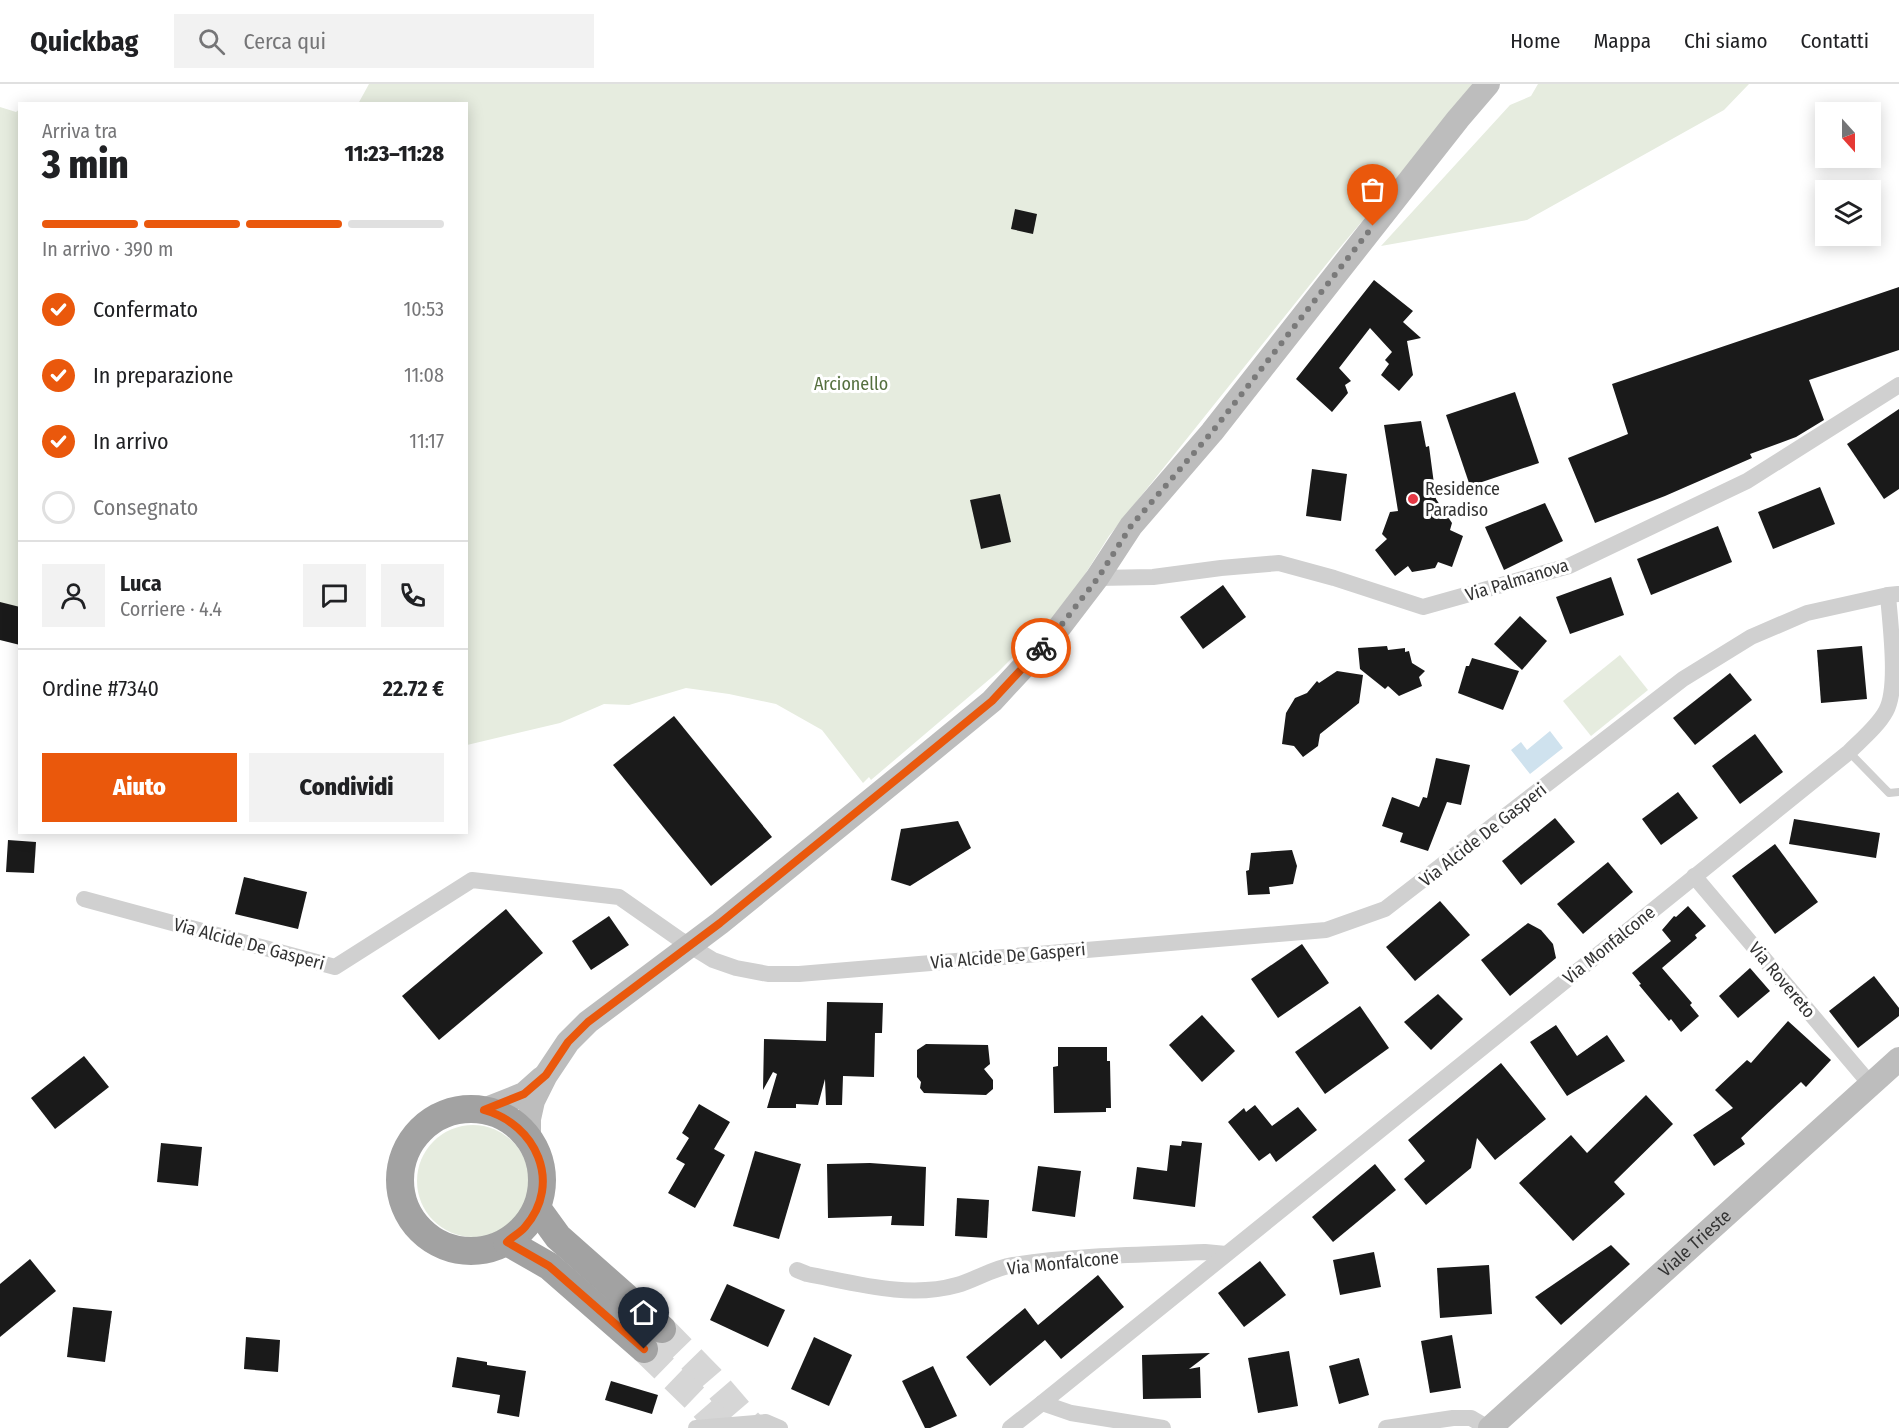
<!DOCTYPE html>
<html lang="it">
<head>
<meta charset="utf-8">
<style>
  :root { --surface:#fff; --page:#f2f2f2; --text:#202124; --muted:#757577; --line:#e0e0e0; --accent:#ea580c }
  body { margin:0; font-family:"Fira Sans Condensed",sans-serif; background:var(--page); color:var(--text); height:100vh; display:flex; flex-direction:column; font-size:22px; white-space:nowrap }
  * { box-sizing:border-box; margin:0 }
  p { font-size:20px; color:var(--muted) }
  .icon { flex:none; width:33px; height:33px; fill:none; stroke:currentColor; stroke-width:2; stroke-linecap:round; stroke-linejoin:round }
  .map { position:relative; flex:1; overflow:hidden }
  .panel { position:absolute; left:18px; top:18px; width:450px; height:732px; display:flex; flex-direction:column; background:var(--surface); border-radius:0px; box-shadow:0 3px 15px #0003 }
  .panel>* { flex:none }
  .needle { width:39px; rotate:159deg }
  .buttons { position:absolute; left:1815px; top:18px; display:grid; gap:12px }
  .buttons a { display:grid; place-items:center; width:66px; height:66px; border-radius:0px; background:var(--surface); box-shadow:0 3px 15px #0003; font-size:30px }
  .pin { position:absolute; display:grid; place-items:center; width:51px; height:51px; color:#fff; margin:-62px -26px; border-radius:50% 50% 50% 0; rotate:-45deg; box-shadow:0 0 6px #0007 }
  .pin .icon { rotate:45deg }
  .courier { position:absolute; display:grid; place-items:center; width:60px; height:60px; margin:-30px; border:4px solid #ea580c; border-radius:50%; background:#fff; color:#222; box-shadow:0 2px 8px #0007 }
  .summary em { font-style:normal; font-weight:800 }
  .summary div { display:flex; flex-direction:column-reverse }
  .summary { display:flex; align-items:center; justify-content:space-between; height:102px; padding:0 24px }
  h1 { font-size:39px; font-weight:800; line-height:45px }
  .bar { display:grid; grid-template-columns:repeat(4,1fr); gap:9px 6px; align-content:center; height:72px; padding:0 24px }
  .bar i { height:8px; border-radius:4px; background:var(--line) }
  .bar .selected { background:var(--accent) }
  .bar p { grid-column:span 4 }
  .line { display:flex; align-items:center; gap:15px; padding:0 24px; border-top:2px solid var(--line) }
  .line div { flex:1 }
  .round { display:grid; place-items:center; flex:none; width:63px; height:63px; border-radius:0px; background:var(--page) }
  ol { padding:0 24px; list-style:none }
  li { display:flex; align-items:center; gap:18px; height:66px }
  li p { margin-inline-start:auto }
  li .icon { padding:6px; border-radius:50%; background:var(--accent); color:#fff; stroke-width:4 }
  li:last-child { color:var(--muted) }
  li i { width:33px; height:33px; border:3px solid var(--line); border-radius:50% }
  .button { display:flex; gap:12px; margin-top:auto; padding:12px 24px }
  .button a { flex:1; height:69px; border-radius:0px; background:var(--accent); color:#fff; font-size:24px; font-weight:800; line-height:69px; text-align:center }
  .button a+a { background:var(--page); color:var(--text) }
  header { display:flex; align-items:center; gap:36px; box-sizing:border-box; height:84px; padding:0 30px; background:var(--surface); border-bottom:2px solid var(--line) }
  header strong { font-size:28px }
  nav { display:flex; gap:33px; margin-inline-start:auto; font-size:21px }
  .search { width:420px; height:54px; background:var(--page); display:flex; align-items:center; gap:15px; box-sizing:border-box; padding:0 21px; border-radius:0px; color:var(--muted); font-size:22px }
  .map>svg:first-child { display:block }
  .green { fill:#e6ecdf }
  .water { fill:#cfe2ee }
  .building { fill:#1a1a1a }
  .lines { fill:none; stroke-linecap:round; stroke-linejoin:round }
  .trunk-tunnel { stroke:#d6d6d6; stroke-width:28; stroke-dasharray:28 14; stroke-linecap:butt }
  .service { stroke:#d0d0d0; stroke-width:8 }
  .minor { stroke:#d0d0d0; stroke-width:16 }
  .secondary { stroke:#bdbdbd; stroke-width:24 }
  .trunk { stroke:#a2a2a2; stroke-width:28 }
  .done { stroke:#7a7a7a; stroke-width:6; stroke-dasharray:0 10.8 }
  .route { stroke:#ea580c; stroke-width:8 }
  .poi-dot { fill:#e63946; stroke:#fff; stroke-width:2 }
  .labels { text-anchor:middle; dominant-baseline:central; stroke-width:6; stroke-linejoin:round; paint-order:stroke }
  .park-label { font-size:18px; fill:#56703f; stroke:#fff }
  .poi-label { font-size:18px; fill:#333; stroke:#fff; text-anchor:start }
  .street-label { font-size:18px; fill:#333; stroke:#fff }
</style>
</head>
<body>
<header>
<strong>Quickbag</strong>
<div class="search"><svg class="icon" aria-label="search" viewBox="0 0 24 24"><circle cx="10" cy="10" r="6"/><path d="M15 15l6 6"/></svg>Cerca qui</div>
<nav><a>Home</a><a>Mappa</a><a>Chi siamo</a><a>Contatti</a></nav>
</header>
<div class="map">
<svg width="1899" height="1344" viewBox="0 0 1899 1344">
  <rect width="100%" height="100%" fill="#fff"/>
  <g class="green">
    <path d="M 369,0 L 1476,0 L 1473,6 L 1337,167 L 1109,452 L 1067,519 L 998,588 L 871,696 L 869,693 L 863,699 L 822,646 L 776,620 L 729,610 L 686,604 L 629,621 L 604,620 L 560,639 L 467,661 L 466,20 L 358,20 Z"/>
    <path d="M 1538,0 L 1749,0 L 1724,26 L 1527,136 L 1381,162 L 1510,21 L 1531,12 Z"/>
    <path d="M 0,23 L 16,28 L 20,25 L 19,560 L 0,556 Z"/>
    <path d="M 1620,571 L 1648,606 L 1591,652 L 1563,617 Z"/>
    <circle cx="473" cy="1097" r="56"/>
  </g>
  <path class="water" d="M 1550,647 L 1563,664 L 1530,690 L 1511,666 L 1521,658 L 1527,666 Z"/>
  <g class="building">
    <path d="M 1015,125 L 1037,130 L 1033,150 L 1011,145 Z"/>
    <path d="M 1374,196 L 1413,227 L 1403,238 L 1421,254 L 1407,257 L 1413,291 L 1399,307 L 1381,291 L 1389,280 L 1385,276 L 1392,268 L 1370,244 L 1339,284 L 1351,297 L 1345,301 L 1348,309 L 1332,328 L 1296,295 Z"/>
    <path d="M 1899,203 L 1899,266 L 1809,296 L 1824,336 L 1796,353 L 1750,370 L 1752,374 L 1665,412 L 1595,439 L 1568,374 L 1628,350 L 1612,300 Z"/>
    <path d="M 1515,308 L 1539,379 L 1470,402 L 1446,331 Z"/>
    <path d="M 1899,325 L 1899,405 L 1884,415 L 1847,360 Z"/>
    <path d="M 1421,337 L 1426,363 L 1429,362 L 1436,415 L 1452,439 L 1450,446 L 1463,452 L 1452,483 L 1438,478 L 1435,484 L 1412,488 L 1408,482 L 1395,492 L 1375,466 L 1387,455 L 1382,450 L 1390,428 L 1398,427 L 1384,341 Z"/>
    <path d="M 1312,385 L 1347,390 L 1341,437 L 1306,432 Z"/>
    <path d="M 1820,403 L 1835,440 L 1773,465 L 1758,428 Z"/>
    <path d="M 1000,410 L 1011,458 L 981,465 L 970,416 Z"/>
    <path d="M 1545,419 L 1563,457 L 1504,486 L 1485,443 Z"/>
    <path d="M 1718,442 L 1732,478 L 1651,511 L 1637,475 Z"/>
    <path d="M 1611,493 L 1624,531 L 1570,550 L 1556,513 Z"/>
    <path d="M 1223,501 L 1246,533 L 1203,565 L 1180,533 Z"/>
    <path d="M 0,518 L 20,523 L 20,561 L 0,556 Z"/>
    <path d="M 1520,532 L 1547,557 L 1522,586 L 1494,560 Z"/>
    <path d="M 1387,562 L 1388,566 L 1405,564 L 1405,568 L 1409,567 L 1412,579 L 1425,587 L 1419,593 L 1422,602 L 1399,612 L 1388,602 L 1385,605 L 1360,585 L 1358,564 Z"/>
    <path d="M 1862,562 L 1867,615 L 1821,619 L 1817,566 Z"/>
    <path d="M 1472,574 L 1519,587 L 1503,626 L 1458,609 L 1466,582 L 1469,582 Z"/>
    <path d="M 1337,587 L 1363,591 L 1359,619 L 1320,650 L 1318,662 L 1303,673 L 1294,662 L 1282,660 L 1286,629 L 1295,614 L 1307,609 L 1317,597 L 1319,599 Z"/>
    <path d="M 1730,589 L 1752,616 L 1695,661 L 1673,634 Z"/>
    <path d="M 674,632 L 772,753 L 711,802 L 613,681 Z"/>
    <path d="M 1755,650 L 1783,688 L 1740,720 L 1712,682 Z"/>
    <path d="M 1436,674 L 1470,681 L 1461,721 L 1447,718 L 1428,767 L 1400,758 L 1403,749 L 1382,742 L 1392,713 L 1419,723 L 1423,713 L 1427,714 Z"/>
    <path d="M 1678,708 L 1698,734 L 1661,761 L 1642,735 Z"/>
    <path d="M 1555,734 L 1575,758 L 1521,801 L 1502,777 Z"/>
    <path d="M 1794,735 L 1880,749 L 1876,774 L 1789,760 Z"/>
    <path d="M 958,737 L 971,764 L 910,802 L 891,796 L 901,745 Z"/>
    <path d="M 8,756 L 36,758 L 34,789 L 6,788 Z"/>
    <path d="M 1775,760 L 1818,818 L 1775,850 L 1732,792 Z"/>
    <path d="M 1292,766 L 1297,782 L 1293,800 L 1269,803 L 1270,810 L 1248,811 L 1246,787 L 1249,786 L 1251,769 Z"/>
    <path d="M 1608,778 L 1633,808 L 1583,850 L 1557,820 Z"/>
    <path d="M 244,793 L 307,808 L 298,845 L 235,830 Z"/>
    <path d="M 1440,817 L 1470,851 L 1415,897 L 1386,863 Z"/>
    <path d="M 1688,822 L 1706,842 L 1695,851 L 1697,854 L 1662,884 L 1692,919 L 1690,921 L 1699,932 L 1681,948 L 1671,935 L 1669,937 L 1639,901 L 1641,900 L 1632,889 L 1671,857 L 1662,846 L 1674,832 L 1676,833 Z"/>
    <path d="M 506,825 L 543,869 L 439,956 L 402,912 Z"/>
    <path d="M 609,832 L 629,861 L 591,886 L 572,857 Z"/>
    <path d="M 1528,839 L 1541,846 L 1553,860 L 1556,874 L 1510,912 L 1481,876 Z"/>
    <path d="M 1302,860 L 1329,899 L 1278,934 L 1251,895 Z"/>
    <path d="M 1750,884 L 1770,907 L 1738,934 L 1719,912 Z"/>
    <path d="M 1874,892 L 1899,924 L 1899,932 L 1858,964 L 1829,927 Z"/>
    <path d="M 1438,910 L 1463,935 L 1431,966 L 1404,938 Z"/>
    <path d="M 827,918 L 883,919 L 882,949 L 875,949 L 874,993 L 843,992 L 842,1021 L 826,1021 L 825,995 L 818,1021 L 796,1020 L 796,1024 L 767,1024 L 777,990 L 773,988 L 763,1006 L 764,955 L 826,957 Z"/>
    <path d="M 1360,922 L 1389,964 L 1325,1010 L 1295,968 Z"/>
    <path d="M 1202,931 L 1235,967 L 1202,998 L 1169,961 Z"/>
    <path d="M 1788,937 L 1831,976 L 1806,1003 L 1801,998 L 1741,1054 L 1745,1060 L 1714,1082 L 1693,1051 L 1733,1024 L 1715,1006 L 1747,976 L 1751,979 Z"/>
    <path d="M 1556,941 L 1577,972 L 1607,951 L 1625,977 L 1567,1012 L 1530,958 Z"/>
    <path d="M 926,960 L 988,961 L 990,980 L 984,985 L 993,996 L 993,1005 L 986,1011 L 924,1009 L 920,1004 L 921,998 L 917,993 L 917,966 Z"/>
    <path d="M 1058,963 L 1107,963 L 1107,977 L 1110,977 L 1111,1024 L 1106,1024 L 1106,1028 L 1054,1029 L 1053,983 L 1058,982 Z"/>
    <path d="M 84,972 L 109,1003 L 55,1045 L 31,1014 Z"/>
    <path d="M 1501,979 L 1546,1035 L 1495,1076 L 1477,1054 L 1471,1084 L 1426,1121 L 1404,1095 L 1425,1077 L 1408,1056 Z"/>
    <path d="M 1646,1011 L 1673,1040 L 1614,1098 L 1625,1110 L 1573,1157 L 1519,1099 L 1571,1051 L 1587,1069 Z"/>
    <path d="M 699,1020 L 730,1038 L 714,1065 L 725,1071 L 695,1124 L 668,1109 L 685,1080 L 676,1075 L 689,1054 L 682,1049 Z"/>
    <path d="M 1255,1021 L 1272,1042 L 1298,1023 L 1317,1046 L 1276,1078 L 1270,1069 L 1259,1077 L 1228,1038 L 1244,1024 L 1246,1028 Z"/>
    <path d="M 1182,1057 L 1202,1059 L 1195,1123 L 1133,1115 L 1137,1083 L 1167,1087 L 1170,1061 L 1181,1062 Z"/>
    <path d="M 161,1059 L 202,1063 L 198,1102 L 157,1098 Z"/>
    <path d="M 755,1067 L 801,1080 L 779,1155 L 733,1142 Z"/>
    <path d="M 870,1079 L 926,1083 L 924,1142 L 891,1141 L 892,1132 L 828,1134 L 827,1080 Z"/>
    <path d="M 1375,1080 L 1396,1106 L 1333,1158 L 1312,1133 Z"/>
    <path d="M 1038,1082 L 1081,1087 L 1075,1133 L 1032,1127 Z"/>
    <path d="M 957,1114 L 989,1116 L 987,1154 L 955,1152 Z"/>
    <path d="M 1611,1161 L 1630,1180 L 1561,1241 L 1535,1213 Z"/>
    <path d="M 1374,1168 L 1381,1203 L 1340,1211 L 1333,1176 Z"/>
    <path d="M 30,1175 L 56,1207 L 0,1253 L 0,1200 Z"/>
    <path d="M 1260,1177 L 1286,1211 L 1244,1243 L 1218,1209 Z"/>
    <path d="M 1489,1181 L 1492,1230 L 1440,1234 L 1437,1184 Z"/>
    <path d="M 1098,1191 L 1124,1223 L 1061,1275 L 1045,1256 L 990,1302 L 966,1273 L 1025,1224 L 1038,1241 Z"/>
    <path d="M 727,1200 L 785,1226 L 768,1263 L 710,1236 Z"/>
    <path d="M 73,1223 L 112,1227 L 105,1278 L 67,1273 Z"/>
    <path d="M 1452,1251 L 1461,1304 L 1430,1309 L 1421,1257 Z"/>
    <path d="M 246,1253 L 280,1256 L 278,1288 L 244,1285 Z"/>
    <path d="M 814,1253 L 852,1271 L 829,1322 L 791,1305 Z"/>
    <path d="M 1289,1267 L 1298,1322 L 1258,1329 L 1248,1274 Z"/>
    <path d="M 1210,1269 L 1189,1285 L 1200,1283 L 1201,1314 L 1143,1315 L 1142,1271 Z"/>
    <path d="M 457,1273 L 487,1278 L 487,1281 L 526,1287 L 519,1333 L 497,1329 L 500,1311 L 452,1303 Z"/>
    <path d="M 1359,1274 L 1369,1311 L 1339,1320 L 1329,1282 Z"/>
    <path d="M 933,1282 L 957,1332 L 930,1344 L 925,1344 L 902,1297 Z"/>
    <path d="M 611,1297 L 658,1311 L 652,1330 L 605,1316 Z"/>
  </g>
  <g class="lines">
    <g class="trunk-tunnel">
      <path d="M 662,1245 L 710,1294 L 753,1344"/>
      <path d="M 644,1265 L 703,1322 L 722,1344"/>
    </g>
    <path class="service" d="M 1849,668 L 1889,709 L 1899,708"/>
    <g class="minor">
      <path d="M 1097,494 L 1153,493 L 1221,484 L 1279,479 L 1334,494 L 1423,523 L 1569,482 L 1747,397 L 1899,301"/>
      <path d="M 1694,792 L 1871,1001"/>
      <path d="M 84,815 L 335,883 L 472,796 L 619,813 L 679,855 L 713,876 L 736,884 L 768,890 L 799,890 L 1326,846 L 1385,825 L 1683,595 L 1751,553 L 1807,529 L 1888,511"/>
      <path d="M 797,1186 L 807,1190 C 855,1199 908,1215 957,1201 C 975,1196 993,1184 1013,1181 C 1076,1171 1141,1171 1205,1168 L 1226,1170"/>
      <path d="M 1042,1319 L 1849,668 C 1861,656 1878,642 1886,627 C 1899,603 1890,540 1888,511 L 1898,510"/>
      <path d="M 696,1344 L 766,1338 L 780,1344"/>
      <path d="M 1010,1344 L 1042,1319 L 1071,1329 L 1163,1344"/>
      <path d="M 1386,1344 L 1453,1334 L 1471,1334 L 1488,1344"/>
    </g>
    <g class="secondary">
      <path d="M 484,1026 L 524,1010 L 542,994"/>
      <path d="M 529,1055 L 529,1035 L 533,1017 L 546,991 L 568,958 L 588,938 L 720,839 L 908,686 L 992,617 L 1055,549 L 1097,494 L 1131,442 L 1212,348 L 1458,35 L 1488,0"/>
      <path id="s1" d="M 1490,1344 L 1899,975"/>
    </g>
    <g class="trunk">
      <circle cx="471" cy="1096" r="71"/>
      <path d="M 537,1124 L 558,1153 L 662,1245"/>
      <path d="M 507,1158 L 549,1182 L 644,1265"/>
    </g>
  </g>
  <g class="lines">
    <path class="done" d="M 1041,564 L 1055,549 L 1098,494 L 1131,442 L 1212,348 L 1373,142"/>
    <path class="route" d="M 644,1265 L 549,1182 L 507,1158 C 512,1153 520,1149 525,1143 C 563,1099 536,1040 484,1026 L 524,1010 L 546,991 L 568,958 L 588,938 L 720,839 L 908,686 L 992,617 L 1041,564"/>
  </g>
  <circle class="poi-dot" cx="1413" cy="415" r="6"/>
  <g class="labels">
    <g class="park-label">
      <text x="851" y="300">Arcionello</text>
    </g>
    <g class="poi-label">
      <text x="1425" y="405">Residence<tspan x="1425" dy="21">Paradiso</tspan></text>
    </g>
    <g class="street-label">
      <text transform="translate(1517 496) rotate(-17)">Via Palmanova</text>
      <text transform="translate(1483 751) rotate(-38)">Via Alcide De Gasperi</text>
      <text transform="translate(249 860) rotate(15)">Via Alcide De Gasperi</text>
      <text transform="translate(1609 861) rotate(-39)">Via Monfalcone</text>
      <text transform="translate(1008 872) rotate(-5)">Via Alcide De Gasperi</text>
      <text transform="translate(1782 896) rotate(50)">Via Rovereto</text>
      <text stroke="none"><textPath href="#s1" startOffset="276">Viale Trieste</textPath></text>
      <text transform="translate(1063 1179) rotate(-6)">Via Monfalcone</text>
    </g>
  </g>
</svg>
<div class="buttons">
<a><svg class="needle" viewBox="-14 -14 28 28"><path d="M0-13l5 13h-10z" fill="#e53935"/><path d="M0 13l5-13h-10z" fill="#757577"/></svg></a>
<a><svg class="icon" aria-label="layers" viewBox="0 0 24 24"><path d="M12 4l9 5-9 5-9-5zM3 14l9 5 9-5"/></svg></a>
</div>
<div class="pin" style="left:1373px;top:142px;background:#ea580c"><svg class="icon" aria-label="bag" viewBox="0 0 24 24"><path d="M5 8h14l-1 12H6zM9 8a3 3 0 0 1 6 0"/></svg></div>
<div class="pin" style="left:644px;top:1265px;background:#1f2937"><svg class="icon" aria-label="home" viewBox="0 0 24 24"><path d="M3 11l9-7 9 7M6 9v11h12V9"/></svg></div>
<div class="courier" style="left:1041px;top:564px"><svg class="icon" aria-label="bike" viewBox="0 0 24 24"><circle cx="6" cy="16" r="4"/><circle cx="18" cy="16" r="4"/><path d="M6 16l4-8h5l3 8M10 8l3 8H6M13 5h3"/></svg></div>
<section class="panel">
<div class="summary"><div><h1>3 min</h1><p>Arriva tra</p></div><em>11:23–11:28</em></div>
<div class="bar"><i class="selected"></i><i class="selected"></i><i class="selected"></i><i></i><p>In arrivo · 390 m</p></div>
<ol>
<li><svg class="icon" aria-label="check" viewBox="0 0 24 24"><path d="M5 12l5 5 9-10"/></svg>Confermato<p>10:53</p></li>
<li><svg class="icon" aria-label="check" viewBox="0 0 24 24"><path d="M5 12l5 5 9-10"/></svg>In preparazione<p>11:08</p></li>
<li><svg class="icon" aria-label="check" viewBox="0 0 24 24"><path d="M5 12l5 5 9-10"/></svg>In arrivo<p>11:17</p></li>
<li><i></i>Consegnato</li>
</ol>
<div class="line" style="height:108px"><a class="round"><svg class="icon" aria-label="person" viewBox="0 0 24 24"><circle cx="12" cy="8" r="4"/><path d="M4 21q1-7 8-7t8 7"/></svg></a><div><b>Luca</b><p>Corriere · 4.4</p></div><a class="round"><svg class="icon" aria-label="chat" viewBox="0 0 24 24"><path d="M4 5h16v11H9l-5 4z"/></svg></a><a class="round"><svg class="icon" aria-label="phone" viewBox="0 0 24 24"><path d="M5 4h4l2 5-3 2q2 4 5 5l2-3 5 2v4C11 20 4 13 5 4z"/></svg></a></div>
<div class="line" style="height:78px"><div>Ordine #7340</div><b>22.72 €</b></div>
<div class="button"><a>Aiuto</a><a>Condividi</a></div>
</section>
</div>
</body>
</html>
